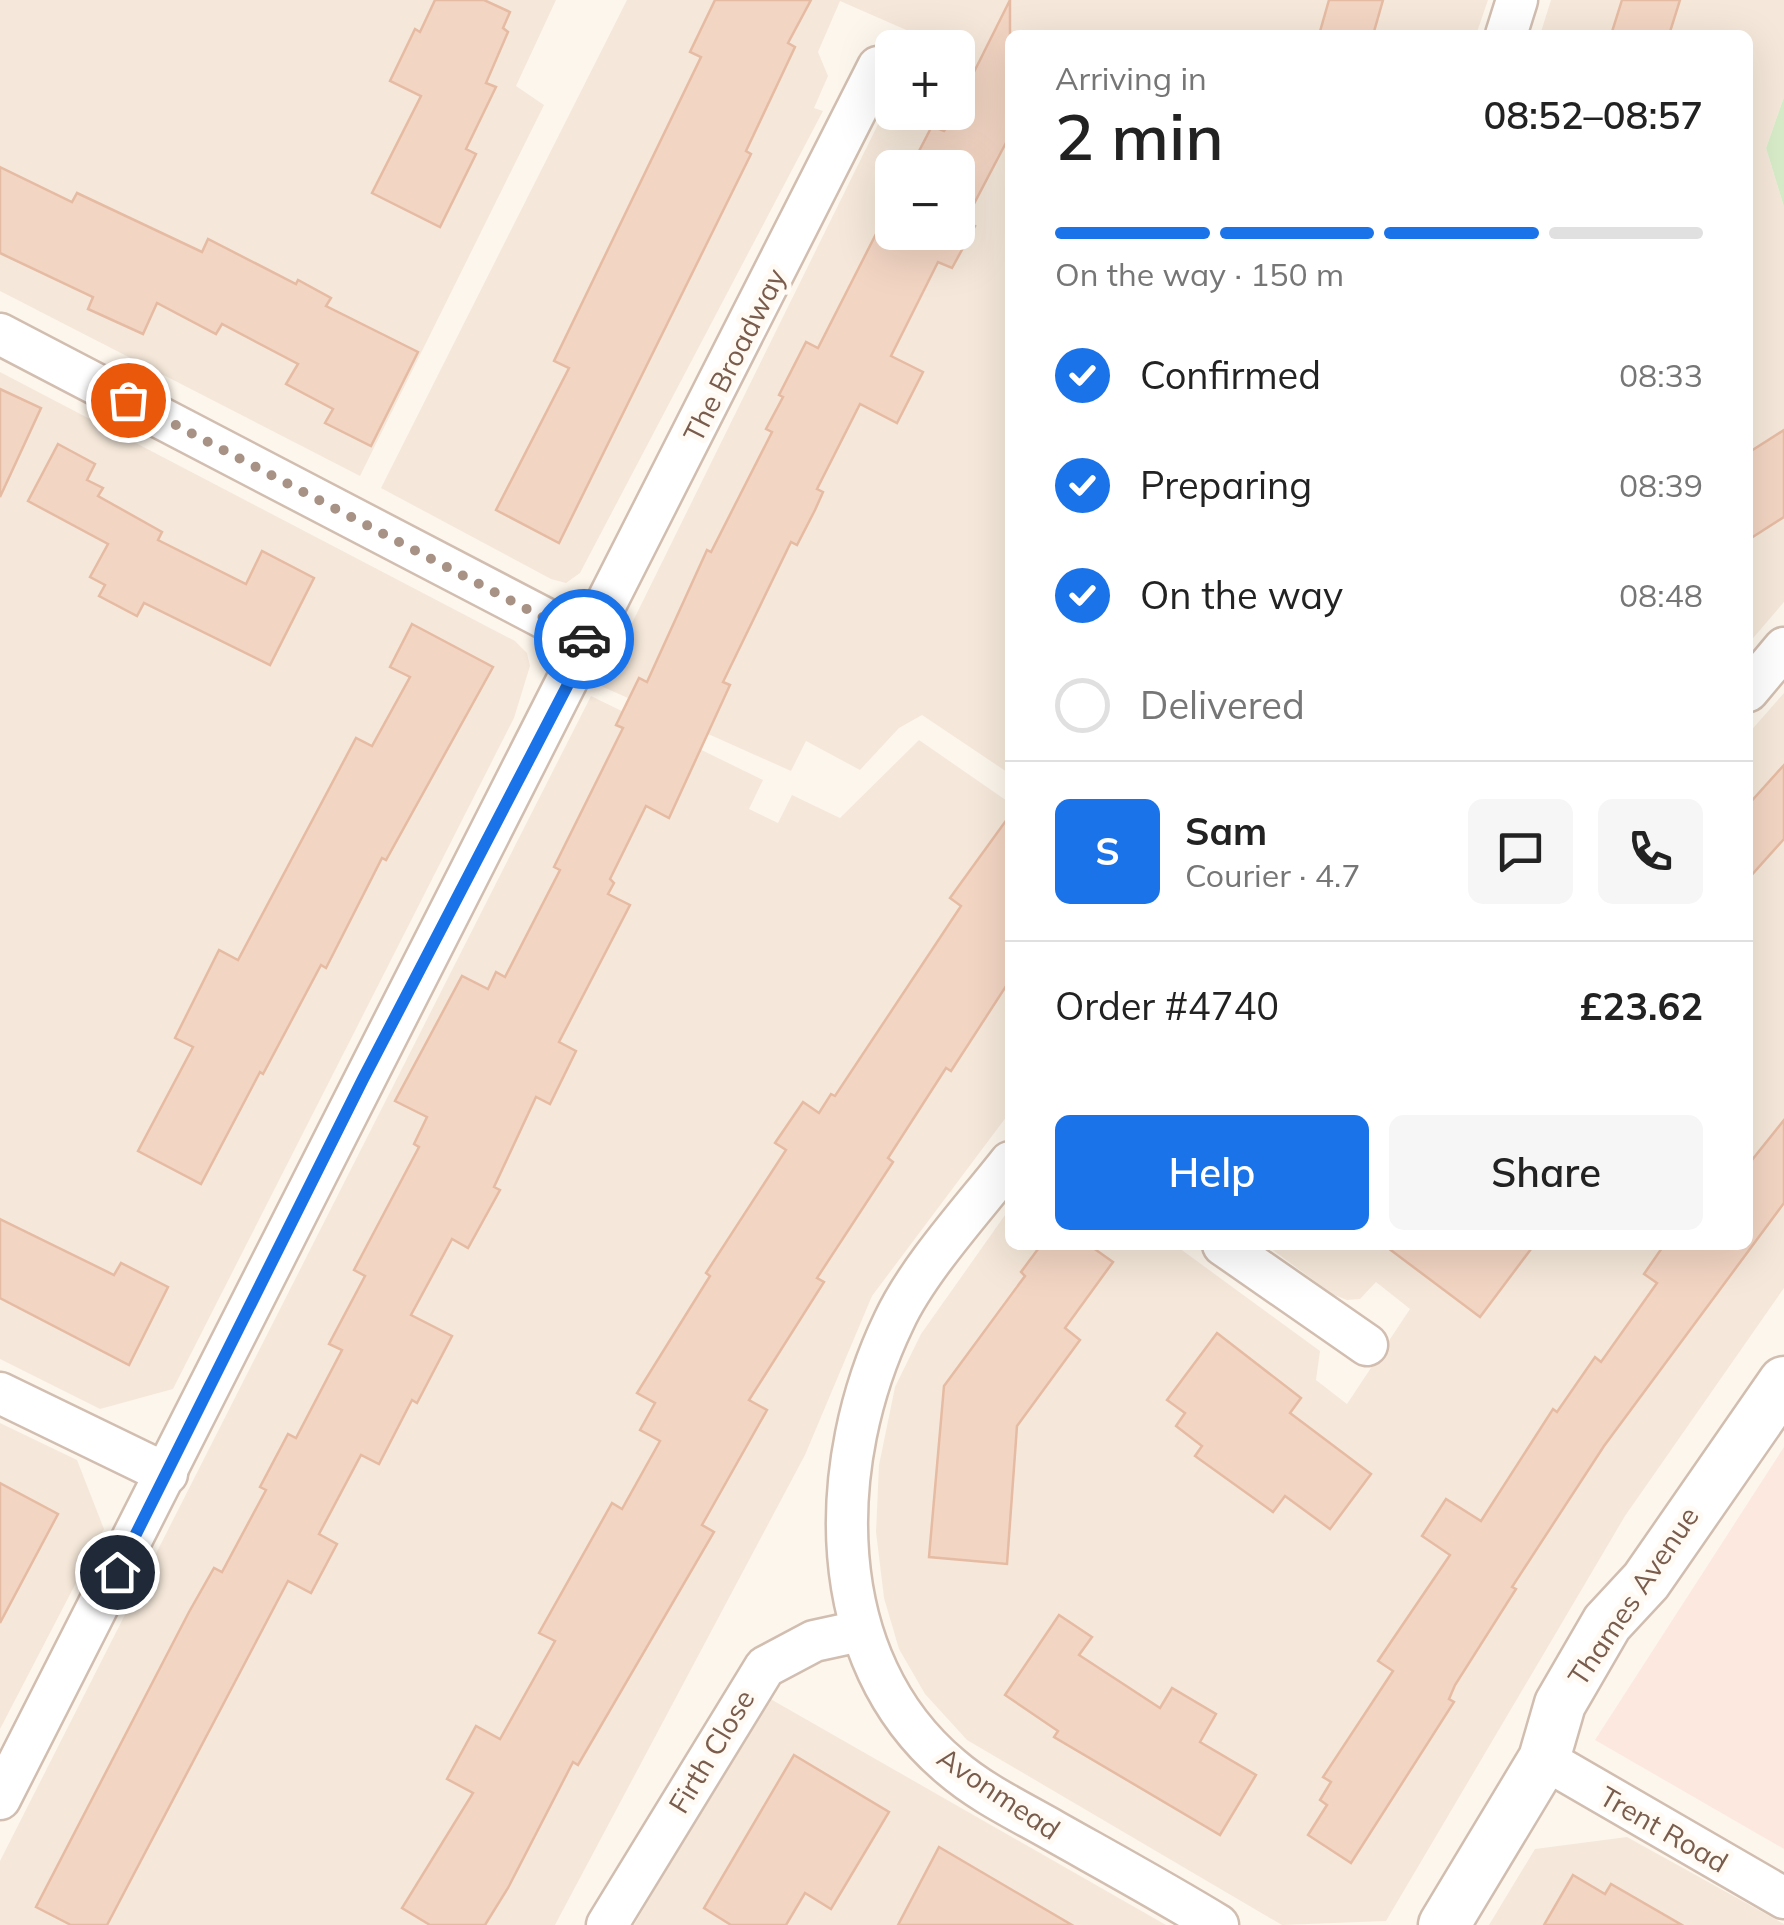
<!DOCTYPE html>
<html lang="en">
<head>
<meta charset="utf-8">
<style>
  :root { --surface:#fff; --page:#f6f6f6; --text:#222; --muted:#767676; --line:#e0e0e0; --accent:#1a73e8 }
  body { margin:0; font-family:Mulish,sans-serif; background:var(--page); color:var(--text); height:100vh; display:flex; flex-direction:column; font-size:38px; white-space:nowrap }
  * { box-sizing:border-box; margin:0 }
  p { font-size:32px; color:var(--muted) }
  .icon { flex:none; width:55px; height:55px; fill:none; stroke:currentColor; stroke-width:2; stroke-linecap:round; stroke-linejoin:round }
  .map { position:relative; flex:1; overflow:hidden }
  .side { position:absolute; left:1005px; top:30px; width:748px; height:1220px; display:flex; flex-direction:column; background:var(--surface); border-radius:15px; box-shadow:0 10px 40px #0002 }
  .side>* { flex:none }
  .buttons { position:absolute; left:875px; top:30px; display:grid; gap:20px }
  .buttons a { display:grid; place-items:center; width:100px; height:100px; border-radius:15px; background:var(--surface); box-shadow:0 10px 40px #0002; font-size:50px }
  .pin { position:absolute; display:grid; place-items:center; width:85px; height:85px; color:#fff; margin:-42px; border:5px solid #fff; border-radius:50%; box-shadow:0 2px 10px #0007 }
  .courier { position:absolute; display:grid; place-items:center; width:100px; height:100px; margin:-50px; border:8px solid #1a73e8; border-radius:50%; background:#fff; color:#222; box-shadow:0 2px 12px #0007 }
  .overview em { font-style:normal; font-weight:600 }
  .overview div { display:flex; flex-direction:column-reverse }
  .overview { display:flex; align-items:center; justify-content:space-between; height:170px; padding:0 50px }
  h1 { font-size:65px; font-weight:600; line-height:75px }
  .bar { display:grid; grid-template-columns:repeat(4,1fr); gap:15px 10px; align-content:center; height:120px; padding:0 50px }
  .bar i { height:12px; border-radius:8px; background:var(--line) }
  .bar .selected { background:var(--accent) }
  .bar p { grid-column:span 4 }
  .line { display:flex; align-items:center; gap:25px; padding:0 50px; border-top:2px solid var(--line) }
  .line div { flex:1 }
  .round { display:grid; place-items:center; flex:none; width:105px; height:105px; border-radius:15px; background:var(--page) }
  ol { padding:0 50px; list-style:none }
  li { display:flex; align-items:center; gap:30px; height:110px }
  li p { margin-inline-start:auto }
  li .icon { padding:10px; border-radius:50%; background:var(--accent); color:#fff; stroke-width:4 }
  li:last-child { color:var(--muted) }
  li i { width:55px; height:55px; border:5px solid var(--line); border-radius:50% }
  .button { display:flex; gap:20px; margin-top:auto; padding:20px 50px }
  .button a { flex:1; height:115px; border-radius:15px; background:var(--accent); color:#fff; font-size:40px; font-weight:600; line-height:115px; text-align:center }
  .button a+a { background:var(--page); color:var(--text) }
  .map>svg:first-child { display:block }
  .residential { fill:#f5e8da; fill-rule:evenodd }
  .commercial { fill:#fde8e0 }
  .green { fill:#d8ecc9 }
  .building { fill:#f3d5c3; stroke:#e6bba3; stroke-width:2.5 }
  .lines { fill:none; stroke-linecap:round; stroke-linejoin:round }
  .minor-casing { stroke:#d1beb0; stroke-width:45 }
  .tertiary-casing { stroke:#d1beb0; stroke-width:55 }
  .minor { stroke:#fff; stroke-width:40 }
  .tertiary { stroke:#fff; stroke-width:50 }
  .done { stroke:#a89285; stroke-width:10; stroke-dasharray:0 18 }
  .route { stroke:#1a73e8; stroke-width:12 }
  .labels { text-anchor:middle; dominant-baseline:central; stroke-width:10; stroke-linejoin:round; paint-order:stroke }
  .street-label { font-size:28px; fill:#7a5c4d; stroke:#fffaf3 }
</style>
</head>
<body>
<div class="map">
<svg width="1784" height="1925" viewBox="0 0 1784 1925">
  <rect width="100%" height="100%" fill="#fdf6ec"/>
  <g class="residential">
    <path d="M 0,0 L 556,0 L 516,86 L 544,105 L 360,476 L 0,291 Z"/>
    <path d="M 627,0 L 1488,0 L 1476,35 L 1010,35 L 1010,774 L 922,715 L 899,728 L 860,770 L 806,741 L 791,771 L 601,686 L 889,102 L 892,112 L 958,112 L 958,48 L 945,47 L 840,1 L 818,52 L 828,76 L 814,108 L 823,111 L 580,573 L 566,583 L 551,579 L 381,488 ZM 892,168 L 958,168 L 958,232 L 892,232 Z"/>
    <path d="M 1551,0 L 1784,0 L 1784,97 L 1766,148 L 1784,207 L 1784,602 L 1748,644 L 1748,35 L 1540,35 Z"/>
    <path d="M 0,372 L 515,641 L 527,653 L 530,666 L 514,718 L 173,1389 L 100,1409 L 0,1359 Z"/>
    <path d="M 1784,693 L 1784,1288 L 1625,1516 L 1386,1921 L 1282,1925 L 967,1740 L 925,1694 L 899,1649 L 884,1598 L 876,1532 L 879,1465 L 895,1387 L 921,1334 L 1010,1208 L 1010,1245 L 1175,1245 L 1320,1351 L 1316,1380 L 1347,1404 L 1410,1309 L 1376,1282 L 1360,1299 L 1347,1300 L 1332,1294 L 1266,1245 L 1748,1245 L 1748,734 Z"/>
    <path d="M 591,696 L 763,780 L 749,809 L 778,823 L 792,795 L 840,818 L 919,740 L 1010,803 L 1010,1112 L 872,1296 L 805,1455 L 555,1925 L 0,1925 L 0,1861 Z"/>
    <path d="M 0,1423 L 77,1460 L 104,1529 L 0,1729 Z"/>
    <path d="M 767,1697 L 1166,1925 L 634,1925 Z"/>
    <path d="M 1627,1837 L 1784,1924 L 1784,1925 L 1489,1925 L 1535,1849 Z"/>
  </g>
  <path class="commercial" d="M 1784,1447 L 1784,1849 L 1595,1740 Z"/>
  <path class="green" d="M 1784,97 L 1784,207 L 1766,148 Z"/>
  <g class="building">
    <path d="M 435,0 L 484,0 L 510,12 L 503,28 L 508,32 L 486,83 L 496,87 L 466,149 L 476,154 L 440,227 L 372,193 L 421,96 L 390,81 L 415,29 L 420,32 Z"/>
    <path d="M 715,0 L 811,0 L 788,43 L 795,47 L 746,151 L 751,154 L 559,543 L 496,510 L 569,368 L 554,361 L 701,57 L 690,52 Z"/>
    <path d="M 1010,0 L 1010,135 L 965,221 L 975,226 L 952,268 L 938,262 L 891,356 L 923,372 L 897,423 L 860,404 L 817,489 L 823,492 L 815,510 L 797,545 L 791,542 L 723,682 L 730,685 L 669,818 L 646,806 L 610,879 L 614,883 L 608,894 L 630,905 L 559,1042 L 576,1051 L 550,1104 L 536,1097 L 494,1187 L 500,1190 L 468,1248 L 452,1239 L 411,1315 L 452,1336 L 417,1403 L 412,1400 L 379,1464 L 361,1455 L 319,1534 L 337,1544 L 311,1593 L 288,1581 L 107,1925 L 71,1925 L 36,1907 L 189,1612 L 214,1568 L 222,1572 L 266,1490 L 260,1487 L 288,1434 L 296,1438 L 342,1350 L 329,1344 L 365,1276 L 354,1270 L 419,1147 L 414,1144 L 427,1117 L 395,1101 L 462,976 L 488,989 L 496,972 L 505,977 L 560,870 L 554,867 L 623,728 L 616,725 L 639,678 L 647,682 L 707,550 L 711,552 L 772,432 L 766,429 L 783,397 L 779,395 L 806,342 L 818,348 L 877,232 L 889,232 L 892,225 L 892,232 L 958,232 L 958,168 L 922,168 L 925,161 L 916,157 L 932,126 L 944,131 L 958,112 L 958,104 Z"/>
    <path d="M 1329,0 L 1383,0 L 1373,35 L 1319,35 Z"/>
    <path d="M 1622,0 L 1680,0 L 1669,35 L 1611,35 Z"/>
    <path d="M 0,167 L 72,202 L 77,193 L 202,252 L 208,239 L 296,284 L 298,280 L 331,298 L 326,306 L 418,352 L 371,446 L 325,423 L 333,409 L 286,384 L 298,364 L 222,324 L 216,334 L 157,303 L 143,334 L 88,309 L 93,297 L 0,253 Z"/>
    <path d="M 0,389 L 41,408 L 0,497 Z"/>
    <path d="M 1784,430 L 1784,517 L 1748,540 L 1748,453 Z"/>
    <path d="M 58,444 L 95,464 L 87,480 L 103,488 L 98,496 L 162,532 L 158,540 L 246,584 L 262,551 L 314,578 L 270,665 L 144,603 L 137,616 L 99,596 L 105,585 L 90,577 L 108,544 L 28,501 Z"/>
    <path d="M 412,624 L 493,667 L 386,860 L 382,858 L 326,968 L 321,965 L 263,1074 L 260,1072 L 201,1184 L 138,1151 L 193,1047 L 175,1038 L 219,950 L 238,960 L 356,738 L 372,746 L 410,677 L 390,667 Z"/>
    <path d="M 1784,765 L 1784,839 L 1748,879 L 1748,805 Z"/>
    <path d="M 1010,815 L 1010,980 L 951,1071 L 946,1068 L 888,1158 L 893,1162 L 817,1278 L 824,1282 L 749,1400 L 767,1410 L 702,1525 L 714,1532 L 578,1765 L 573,1762 L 508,1888 L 485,1925 L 430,1925 L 402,1908 L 473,1793 L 447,1779 L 476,1726 L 500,1739 L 555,1641 L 539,1633 L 612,1503 L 622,1509 L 660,1441 L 640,1430 L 655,1403 L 637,1393 L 710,1276 L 706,1273 L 786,1150 L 775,1143 L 803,1102 L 819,1113 L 831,1094 L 835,1096 L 961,906 L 950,898 Z"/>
    <path d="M 1784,1120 L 1784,1203 L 1604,1446 L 1512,1587 L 1516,1589 L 1455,1685 L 1449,1699 L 1454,1702 L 1351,1863 L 1308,1835 L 1327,1805 L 1320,1800 L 1331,1782 L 1323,1777 L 1393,1671 L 1378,1661 L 1450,1555 L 1422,1536 L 1446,1499 L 1481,1521 L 1553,1409 L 1557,1412 L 1595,1357 L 1601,1362 L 1657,1283 L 1644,1274 L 1664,1245 L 1748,1245 L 1748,1165 Z"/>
    <path d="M 0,1219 L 114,1275 L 121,1263 L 168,1287 L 129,1365 L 0,1298 Z"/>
    <path d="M 1041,1245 L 1089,1245 L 1113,1262 L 1065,1328 L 1080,1340 L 1017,1426 L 1007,1564 L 929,1557 L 944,1386 L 1025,1276 L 1021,1272 Z"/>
    <path d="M 1384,1245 L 1534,1245 L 1480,1317 Z"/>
    <path d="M 1217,1333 L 1301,1398 L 1290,1413 L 1371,1474 L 1330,1529 L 1285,1496 L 1273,1512 L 1195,1456 L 1202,1446 L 1176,1426 L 1185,1413 L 1167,1400 Z"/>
    <path d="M 0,1483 L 58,1514 L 0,1623 Z"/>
    <path d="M 1059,1615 L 1092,1637 L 1079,1655 L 1160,1708 L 1172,1688 L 1216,1714 L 1200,1742 L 1256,1775 L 1220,1835 L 1054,1737 L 1058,1731 L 1005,1695 Z"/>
    <path d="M 794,1755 L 889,1812 L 831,1909 L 805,1893 L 786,1925 L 731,1925 L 704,1908 Z"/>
    <path d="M 939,1847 L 1072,1925 L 898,1925 Z"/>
    <path d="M 1573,1875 L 1605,1894 L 1611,1884 L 1682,1925 L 1544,1925 Z"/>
  </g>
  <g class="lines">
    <g class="minor-casing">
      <g id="minor">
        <path d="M 1506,35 L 1517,0"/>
        <path d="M 0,334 L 590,642"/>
        <path d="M 1748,691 L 1784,648"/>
        <path d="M 1010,1162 C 974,1208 918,1269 894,1321 C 826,1462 821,1658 951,1767 C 981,1793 1019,1811 1054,1831 C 1109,1862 1164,1892 1218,1925"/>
        <path d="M 1223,1245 L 1367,1345"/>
        <path d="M 0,1393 L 167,1474"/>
        <path d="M 1544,1759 L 1784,1898"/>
        <path d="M 0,1799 L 878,67"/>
        <path d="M 607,1925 L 765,1667 L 814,1641 L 860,1631"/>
      </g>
    </g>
    <g class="tertiary-casing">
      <path id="tertiary" d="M 1444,1925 L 1544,1759 L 1560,1704 L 1607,1623 L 1646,1581 L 1784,1382"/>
    </g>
    <use href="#minor" class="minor"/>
    <use href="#tertiary" class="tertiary"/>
  </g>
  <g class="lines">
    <path class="done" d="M 128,400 L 584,639"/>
    <path class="route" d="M 117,1572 L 363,1079 L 590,642 L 584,639"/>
  </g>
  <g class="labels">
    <g class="street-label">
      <text transform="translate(734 355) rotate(-63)">The Broadway</text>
      <text transform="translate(1633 1596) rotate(-56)">Thames Avenue</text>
      <text transform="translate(711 1751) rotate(-59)">Firth Close</text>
      <text transform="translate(999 1793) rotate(34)">Avonmead</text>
      <text transform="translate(1664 1829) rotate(30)">Trent Road</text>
    </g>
  </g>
</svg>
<div class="buttons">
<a>+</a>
<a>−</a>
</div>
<div class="pin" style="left:128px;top:400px;background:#ea580c"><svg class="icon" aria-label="bag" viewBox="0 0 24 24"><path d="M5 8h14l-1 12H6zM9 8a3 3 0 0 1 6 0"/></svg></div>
<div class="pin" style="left:117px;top:1572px;background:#1f2937"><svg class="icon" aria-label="home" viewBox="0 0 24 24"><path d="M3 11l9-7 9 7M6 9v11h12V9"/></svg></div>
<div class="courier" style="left:584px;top:639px"><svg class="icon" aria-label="car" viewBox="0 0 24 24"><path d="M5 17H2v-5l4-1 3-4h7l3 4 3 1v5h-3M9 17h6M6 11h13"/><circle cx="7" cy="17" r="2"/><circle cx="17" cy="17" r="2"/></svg></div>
<section class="side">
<div class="overview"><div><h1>2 min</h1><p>Arriving in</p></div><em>08:52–08:57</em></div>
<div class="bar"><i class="selected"></i><i class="selected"></i><i class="selected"></i><i></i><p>On the way · 150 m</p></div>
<ol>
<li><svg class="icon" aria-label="check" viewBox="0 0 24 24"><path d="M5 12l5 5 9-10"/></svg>Confirmed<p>08:33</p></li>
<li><svg class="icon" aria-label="check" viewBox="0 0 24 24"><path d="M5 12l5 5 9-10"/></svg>Preparing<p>08:39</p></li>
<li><svg class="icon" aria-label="check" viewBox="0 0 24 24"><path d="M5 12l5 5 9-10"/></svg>On the way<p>08:48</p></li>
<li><i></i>Delivered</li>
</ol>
<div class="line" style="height:180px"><b class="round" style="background:var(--accent);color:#fff">S</b><div><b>Sam</b><p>Courier · 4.7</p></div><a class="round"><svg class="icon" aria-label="chat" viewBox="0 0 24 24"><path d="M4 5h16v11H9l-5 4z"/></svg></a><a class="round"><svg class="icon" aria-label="phone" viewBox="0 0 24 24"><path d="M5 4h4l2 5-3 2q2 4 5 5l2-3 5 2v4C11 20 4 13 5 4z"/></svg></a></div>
<div class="line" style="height:130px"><div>Order #4740</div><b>£23.62</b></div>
<div class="button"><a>Help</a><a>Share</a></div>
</section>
</div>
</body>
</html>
